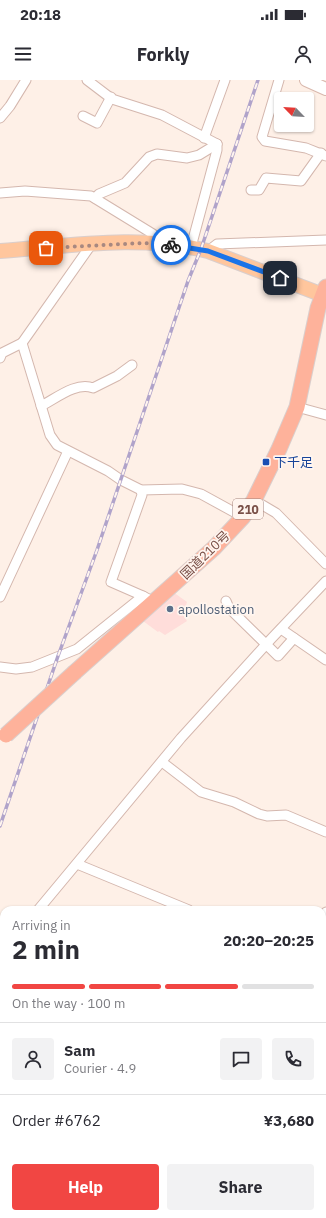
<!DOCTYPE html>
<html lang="en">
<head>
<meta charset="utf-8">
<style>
  :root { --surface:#fff; --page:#f2f2f3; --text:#2b2b33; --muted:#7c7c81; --line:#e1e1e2; --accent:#f14643 }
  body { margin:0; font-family:"IBM Plex Sans","Noto Sans JP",sans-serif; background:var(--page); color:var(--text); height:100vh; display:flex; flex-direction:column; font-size:15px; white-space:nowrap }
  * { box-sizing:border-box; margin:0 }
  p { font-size:13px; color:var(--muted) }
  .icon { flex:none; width:22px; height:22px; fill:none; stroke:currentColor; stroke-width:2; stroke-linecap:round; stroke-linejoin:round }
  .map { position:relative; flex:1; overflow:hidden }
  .side { position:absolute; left:0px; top:826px; width:326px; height:312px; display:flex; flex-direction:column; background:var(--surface); border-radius:12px 12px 0 0; box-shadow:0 1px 3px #0004 }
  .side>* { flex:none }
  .needle { width:26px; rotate:295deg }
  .controls { position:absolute; left:274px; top:12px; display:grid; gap:8px }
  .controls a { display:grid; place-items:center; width:40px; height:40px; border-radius:4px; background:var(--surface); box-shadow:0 1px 3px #0004; font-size:20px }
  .pin { position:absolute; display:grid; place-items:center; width:34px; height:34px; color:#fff; margin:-17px; border-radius:8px; box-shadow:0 2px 6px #0006 }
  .courier { position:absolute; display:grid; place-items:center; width:40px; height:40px; margin:-20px; border:3px solid #1a73e8; border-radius:50%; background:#fff; color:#222; box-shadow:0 1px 5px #0007 }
  .summary em { font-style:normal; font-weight:700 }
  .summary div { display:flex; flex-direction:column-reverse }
  .summary { display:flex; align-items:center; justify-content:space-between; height:68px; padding:0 12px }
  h1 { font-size:26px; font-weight:700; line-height:30px }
  .bar { display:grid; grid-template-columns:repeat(4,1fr); gap:6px 4px; align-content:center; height:48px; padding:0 12px }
  .bar i { height:5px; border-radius:3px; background:var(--line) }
  .bar .selected { background:var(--accent) }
  .bar p { grid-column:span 4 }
  .line { display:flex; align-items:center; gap:10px; padding:0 12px; border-top:1px solid var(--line) }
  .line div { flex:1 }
  .round { display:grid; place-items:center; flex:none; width:42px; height:42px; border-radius:4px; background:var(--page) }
  .primary-button { display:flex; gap:8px; margin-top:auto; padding:8px 12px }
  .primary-button a { flex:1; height:46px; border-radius:4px; background:var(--accent); color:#fff; font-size:16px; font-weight:700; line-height:46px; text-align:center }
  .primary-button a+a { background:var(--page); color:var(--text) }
  .status { display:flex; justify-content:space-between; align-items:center; height:28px; padding:0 20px; background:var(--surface); direction:ltr }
  .status svg { height:11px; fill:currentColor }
  header { display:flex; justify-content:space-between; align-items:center; height:52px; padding:0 12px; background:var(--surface); font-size:18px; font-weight:700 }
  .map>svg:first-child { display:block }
  .commercial { fill:#ffddda }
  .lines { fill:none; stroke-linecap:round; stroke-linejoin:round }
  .minor-casing { stroke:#d4b7ae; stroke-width:11 }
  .secondary-casing { stroke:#d9b8ad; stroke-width:14 }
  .primary-casing { stroke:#dacecc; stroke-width:16 }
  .trunk-casing { stroke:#dacecc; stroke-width:17 }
  .minor { stroke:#fff; stroke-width:9 }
  .secondary { stroke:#fff; stroke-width:12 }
  .primary { stroke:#ffc69d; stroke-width:14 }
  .trunk { stroke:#feb29b; stroke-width:15 }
  .rail-casing { stroke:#b0a3ca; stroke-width:3.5 }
  .rail { stroke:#fff5ef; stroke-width:2; stroke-dasharray:6; stroke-linecap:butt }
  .trunk-bridge-casing { stroke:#dacecc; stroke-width:17; stroke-linecap:butt }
  .trunk-bridge { stroke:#feb29b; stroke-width:15 }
  .done { stroke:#a88880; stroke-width:4; stroke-dasharray:0 7.2 }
  .route { stroke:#1a73e8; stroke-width:5 }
  .transit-dot { fill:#1a4fb4; stroke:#fff5ef; stroke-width:1.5 }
  .service-dot { fill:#5c6f8a; stroke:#fff5ef; stroke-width:1.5 }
  .labels { text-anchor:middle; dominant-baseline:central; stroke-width:3.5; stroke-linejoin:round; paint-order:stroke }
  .shield { fill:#fff5ef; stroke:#a2827a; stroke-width:1 }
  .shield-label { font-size:12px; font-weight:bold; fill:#7a5048 }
  .transit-label { font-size:13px; fill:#164399; stroke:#fff5ef; text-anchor:start }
  .street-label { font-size:13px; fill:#7a5048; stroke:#fff5ef }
  .service-label { font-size:13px; fill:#4e5e75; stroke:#fff5ef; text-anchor:start }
</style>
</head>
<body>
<div class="status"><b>20:18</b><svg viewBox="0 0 49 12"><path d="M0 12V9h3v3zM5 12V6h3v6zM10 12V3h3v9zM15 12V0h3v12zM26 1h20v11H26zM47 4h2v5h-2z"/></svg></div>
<header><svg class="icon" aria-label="menu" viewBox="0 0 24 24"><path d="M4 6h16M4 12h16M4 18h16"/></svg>Forkly<svg class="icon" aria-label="person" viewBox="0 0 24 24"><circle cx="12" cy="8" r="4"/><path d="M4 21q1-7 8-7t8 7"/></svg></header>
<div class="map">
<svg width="326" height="1138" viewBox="0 0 326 1138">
  <rect width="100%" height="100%" fill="#fef0e7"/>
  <path class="commercial" d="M 173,512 L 187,522 L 183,535 L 187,541 L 165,555 L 159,551 L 158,552 L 143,541 Z"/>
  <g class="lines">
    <g class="minor-casing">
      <g id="minor">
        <path d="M 87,0 L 112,19 L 162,35 L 217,64"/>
        <path d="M 279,0 L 262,57 L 265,61 L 306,68 L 326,76"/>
        <path d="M 83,36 L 97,43 L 111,17"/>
        <path d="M 0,38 L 10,26 L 26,0"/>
        <path d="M 204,58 L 225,0"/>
        <path d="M 251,110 L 259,110 L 266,98 L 301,101 L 321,73"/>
        <path d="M 0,113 L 25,111 L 91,116 L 153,154 L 152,164"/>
        <path d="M 95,118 L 99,114 L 125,103 L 149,77 L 157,74 L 187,78 L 199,75 L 217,64"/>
        <path d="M 91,165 L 22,263 L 50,355 L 57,365 L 108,391 L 121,400 L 141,410 L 182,409 L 201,414 L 243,437"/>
        <path d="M 191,167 L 217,70 L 217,64"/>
        <path d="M 208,171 L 217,164 L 326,160"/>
        <path d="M 0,278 L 2,273 L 22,263"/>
        <path d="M 41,326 C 55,319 77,301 93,308 L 117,296 L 132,285"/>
        <path d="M 297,327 L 326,335"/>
        <path d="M 141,410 L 142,415 L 111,502 L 143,516"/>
        <path d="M 254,420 L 276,433 L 326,484"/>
        <path d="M 0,517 L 68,371"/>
        <path d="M 226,521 L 229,528 L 278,576 L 294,558"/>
        <path d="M 281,549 L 326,580"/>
        <path d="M 0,587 L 16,589 L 32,587 L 77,569 L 143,516 L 154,522"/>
        <path d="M 162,682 L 201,712 L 234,722 L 259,734 L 267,736 L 286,735 L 326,752"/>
        <path d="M 77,784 L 189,830"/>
        <path d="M 38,830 L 181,658 L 271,559 L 326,501"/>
        <path d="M 322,839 L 326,832"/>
        <path d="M 0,876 L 4,871"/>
        <path d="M 0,1014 L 4,1016"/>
        <path d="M 322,1111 L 326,1106"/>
        <path d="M 299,1138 L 302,1134"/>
      </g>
    </g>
    <g class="secondary-casing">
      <path id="secondary" d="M 306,0 L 326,9"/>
    </g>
    <g class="primary-casing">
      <path id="primary" d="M 0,171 C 68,166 141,154 208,171 L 323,215"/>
    </g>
    <g class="trunk-casing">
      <path id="trunk" d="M 75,592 L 214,468 L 243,437 L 254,420 L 279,369 L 297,327 L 318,228 L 326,207"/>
    </g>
    <use href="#minor" class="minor"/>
    <use href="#secondary" class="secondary"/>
    <use href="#primary" class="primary"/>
    <use href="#trunk" class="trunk"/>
    <g class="rail-casing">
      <path id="rail" d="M 0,746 L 58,576 L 97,470 L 188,201 L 201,169 L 258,0"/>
    </g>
    <use href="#rail" class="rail"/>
    <g class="trunk-bridge-casing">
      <path id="trunk-bridge" d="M 6,655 L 75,592"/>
    </g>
    <use href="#trunk-bridge" class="trunk-bridge"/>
  </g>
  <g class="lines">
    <path class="done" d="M 46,168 L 144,163 L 171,165"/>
    <path class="route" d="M 171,165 L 208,171 L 280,198"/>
  </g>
  <rect class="transit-dot" x="262" y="378" width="8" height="8" rx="2"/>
  <circle class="service-dot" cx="170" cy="529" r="4"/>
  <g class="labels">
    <rect class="shield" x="233" y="419" width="30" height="20" rx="3"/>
    <g class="shield-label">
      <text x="248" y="429">210</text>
    </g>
    <g class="transit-label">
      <text x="274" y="382">下千足</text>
    </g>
    <g class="street-label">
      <text transform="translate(205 475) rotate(-44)">国道210号</text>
    </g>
    <g class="service-label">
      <text x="178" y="529">apollostation</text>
    </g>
  </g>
</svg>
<div class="controls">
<a><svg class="needle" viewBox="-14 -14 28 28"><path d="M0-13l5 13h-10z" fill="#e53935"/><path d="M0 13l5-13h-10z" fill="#7c7c81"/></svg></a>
</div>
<div class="pin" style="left:46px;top:168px;background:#ea580c"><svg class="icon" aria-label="bag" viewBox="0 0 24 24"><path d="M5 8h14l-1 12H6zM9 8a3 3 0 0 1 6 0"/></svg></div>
<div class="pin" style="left:280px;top:198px;background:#1f2937"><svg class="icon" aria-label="home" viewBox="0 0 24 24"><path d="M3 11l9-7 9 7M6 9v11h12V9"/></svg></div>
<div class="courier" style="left:171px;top:165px"><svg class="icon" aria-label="bike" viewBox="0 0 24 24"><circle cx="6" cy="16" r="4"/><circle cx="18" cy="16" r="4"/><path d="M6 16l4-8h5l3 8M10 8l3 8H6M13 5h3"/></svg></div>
<section class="side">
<div class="summary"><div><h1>2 min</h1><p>Arriving in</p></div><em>20:20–20:25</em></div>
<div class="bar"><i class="selected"></i><i class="selected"></i><i class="selected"></i><i></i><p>On the way · 100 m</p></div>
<div class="line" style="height:72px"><a class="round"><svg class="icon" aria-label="person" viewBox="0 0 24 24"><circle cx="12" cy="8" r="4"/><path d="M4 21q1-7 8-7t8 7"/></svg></a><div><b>Sam</b><p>Courier · 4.9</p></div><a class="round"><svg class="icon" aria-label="chat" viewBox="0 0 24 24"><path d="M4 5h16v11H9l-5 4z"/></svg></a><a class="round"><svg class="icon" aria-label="phone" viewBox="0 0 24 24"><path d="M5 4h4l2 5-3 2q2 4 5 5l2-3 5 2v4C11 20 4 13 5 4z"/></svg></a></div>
<div class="line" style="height:52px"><div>Order #6762</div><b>¥3,680</b></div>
<div class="primary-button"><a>Help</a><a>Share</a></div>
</section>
</div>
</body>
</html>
